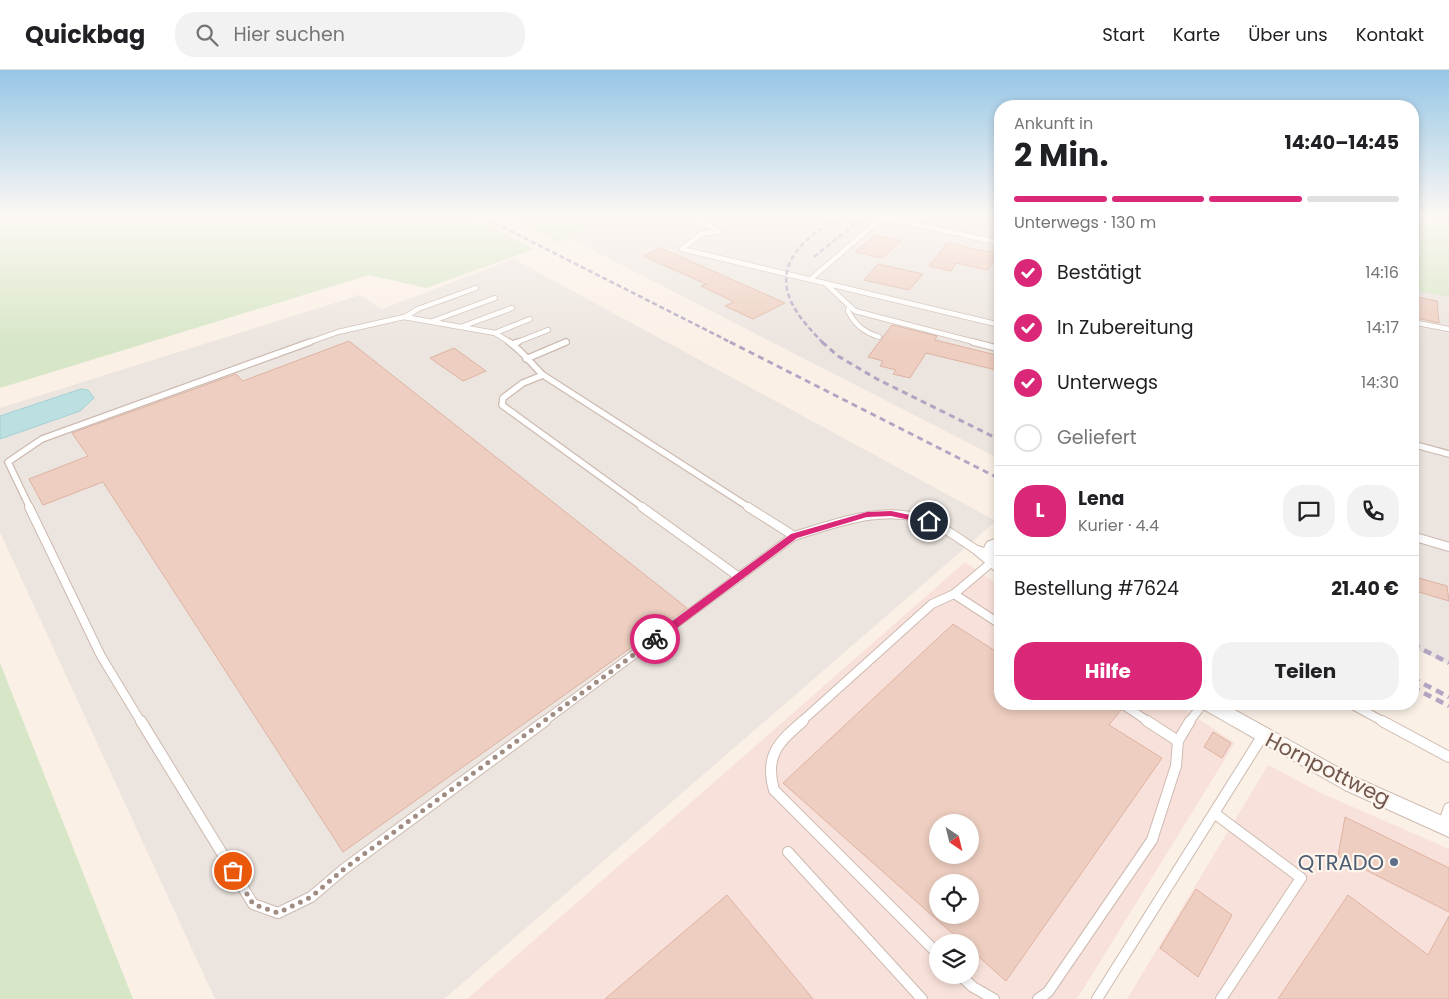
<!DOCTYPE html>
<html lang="de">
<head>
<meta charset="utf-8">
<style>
  :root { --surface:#fff; --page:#f2f2f2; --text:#202124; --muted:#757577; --line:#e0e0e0; --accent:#db2777 }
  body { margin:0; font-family:Poppins,sans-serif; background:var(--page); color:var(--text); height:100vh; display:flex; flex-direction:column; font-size:19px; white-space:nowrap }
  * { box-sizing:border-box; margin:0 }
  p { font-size:16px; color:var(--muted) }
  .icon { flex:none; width:28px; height:28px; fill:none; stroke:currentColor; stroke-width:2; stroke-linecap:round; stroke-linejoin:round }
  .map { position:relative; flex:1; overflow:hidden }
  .sheet { position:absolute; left:994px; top:30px; width:425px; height:610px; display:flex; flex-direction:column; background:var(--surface); border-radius:20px; box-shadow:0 2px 8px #0003 }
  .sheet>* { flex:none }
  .needle { width:32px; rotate:145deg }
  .controls { position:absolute; left:929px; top:744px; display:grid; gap:10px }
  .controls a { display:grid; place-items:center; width:50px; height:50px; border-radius:50%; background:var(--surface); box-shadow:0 2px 8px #0003; font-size:25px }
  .pin { position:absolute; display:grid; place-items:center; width:42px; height:42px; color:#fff; margin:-21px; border:2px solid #fff; border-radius:50%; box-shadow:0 1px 5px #0007 }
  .courier { position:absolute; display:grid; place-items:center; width:50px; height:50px; margin:-25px; border:4px solid #db2777; border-radius:50%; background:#fff; color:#222; box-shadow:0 1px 6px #0007 }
  .summary em { font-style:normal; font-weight:700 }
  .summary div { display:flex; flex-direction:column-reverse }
  .summary { display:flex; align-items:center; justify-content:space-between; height:85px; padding:0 20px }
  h1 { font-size:32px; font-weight:700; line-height:38px }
  .bar { display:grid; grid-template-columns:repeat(4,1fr); gap:8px 5px; align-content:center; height:60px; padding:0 20px }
  .bar i { height:6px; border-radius:4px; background:var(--line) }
  .bar .active { background:var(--accent) }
  .bar p { grid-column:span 4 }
  .line { display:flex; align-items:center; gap:12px; padding:0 20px; border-top:1px solid var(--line) }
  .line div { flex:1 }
  .round { display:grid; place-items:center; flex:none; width:52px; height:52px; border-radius:20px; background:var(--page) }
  ol { padding:0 20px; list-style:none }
  li { display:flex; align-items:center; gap:15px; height:55px }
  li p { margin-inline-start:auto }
  li .icon { padding:5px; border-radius:50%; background:var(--accent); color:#fff; stroke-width:4 }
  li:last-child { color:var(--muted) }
  li i { width:28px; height:28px; border:2px solid var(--line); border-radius:50% }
  .action { display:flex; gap:10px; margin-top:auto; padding:10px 20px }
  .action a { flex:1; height:58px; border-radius:20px; background:var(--accent); color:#fff; font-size:20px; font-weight:700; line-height:58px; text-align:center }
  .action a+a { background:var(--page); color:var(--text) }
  header { display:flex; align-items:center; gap:30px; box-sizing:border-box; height:70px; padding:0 25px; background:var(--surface); border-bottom:1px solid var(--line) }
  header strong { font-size:24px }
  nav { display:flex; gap:28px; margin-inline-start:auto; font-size:18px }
  .search { width:350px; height:45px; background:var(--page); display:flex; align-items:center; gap:12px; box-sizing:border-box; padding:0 18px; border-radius:20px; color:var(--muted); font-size:19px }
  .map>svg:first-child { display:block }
  .commercial { fill:#f9e1db; fill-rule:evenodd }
  .industrial { fill:#ebe4df }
  .green { fill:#d6e6c6 }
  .water { fill:#bce0e2; stroke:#a3d0d3 }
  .building { fill:#edcec0; stroke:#deb3a2; fill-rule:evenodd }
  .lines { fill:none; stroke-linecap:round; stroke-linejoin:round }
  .service-far3-casing { stroke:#cdbab0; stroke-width:6 }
  .service-far2-casing { stroke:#cdbab0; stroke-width:8 }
  .service-far1-casing { stroke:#cdbab0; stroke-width:10 }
  .service-casing { stroke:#cdbab0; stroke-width:12 }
  .minor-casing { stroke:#cdbab0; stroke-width:2 }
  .service-far3 { stroke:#fff; stroke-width:4.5 }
  .service-far2 { stroke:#fff; stroke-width:5.5 }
  .service-far1 { stroke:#fff; stroke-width:8 }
  .service { stroke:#fff; stroke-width:10 }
  .minor { fill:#fff; fill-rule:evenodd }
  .rail-far2 { stroke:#b2a5c3; stroke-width:2.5; stroke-dasharray:5 3; stroke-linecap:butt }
  .rail-far1 { stroke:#b2a5c3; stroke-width:3; stroke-dasharray:6 4.5; stroke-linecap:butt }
  .rail { stroke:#b2a5c3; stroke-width:4.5; stroke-dasharray:8 5.5; stroke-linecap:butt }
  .route { fill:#db2777 }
  .done { stroke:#a18c83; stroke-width:5; stroke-dasharray:0 9 }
  .service-dot { fill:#5c6f8a; stroke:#fdf5ec; stroke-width:2 }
  .labels { text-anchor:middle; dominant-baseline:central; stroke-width:4.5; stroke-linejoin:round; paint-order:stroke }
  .near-street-label { font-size:21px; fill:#71564d; stroke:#fdf5ec }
  .near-service-label { font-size:21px; fill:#4e5e75; stroke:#fdf5ec; text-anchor:end }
</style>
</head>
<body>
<header>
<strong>Quickbag</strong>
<div class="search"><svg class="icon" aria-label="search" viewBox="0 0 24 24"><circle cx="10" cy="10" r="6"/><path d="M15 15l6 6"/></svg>Hier suchen</div>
<nav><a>Start</a><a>Karte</a><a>Über uns</a><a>Kontakt</a></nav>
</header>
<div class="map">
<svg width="1449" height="929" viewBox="0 0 1449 929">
  <rect width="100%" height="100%" fill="#faf0e6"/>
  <g class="commercial">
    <path d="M 965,492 L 1000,516 L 1000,634 L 1176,634 L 1235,673 L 1077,929 L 467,929 ZM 938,752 L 970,752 L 970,785 L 938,785 ZM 938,812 L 970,812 L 970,845 L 938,845 ZM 938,872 L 970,872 L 970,905 L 938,905 Z"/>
    <path d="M 1268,695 L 1321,723 L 1449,779 L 1449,929 L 1127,929 Z"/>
  </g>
  <g class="industrial">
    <path d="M 610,146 L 1000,146 L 1000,389 L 569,168 Z"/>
    <path d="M 1413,146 L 1449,146 L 1449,594 L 1413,578 Z"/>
    <path d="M 514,189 L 996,451 L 444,929 L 215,929 L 0,462 L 0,338 L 360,225 L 382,239 Z"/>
  </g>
  <g class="green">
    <path d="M 0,146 L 469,146 L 534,179 L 426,218 L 369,205 L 0,318 Z"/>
    <path d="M 506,146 L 610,146 L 569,168 L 558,172 Z"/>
    <path d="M 1412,146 L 1449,146 L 1449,227 L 1413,220 Z"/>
    <path d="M 0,593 L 133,929 L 0,929 Z"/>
  </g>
  <path class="water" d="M 81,319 L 88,320 L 94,328 L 80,341 L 0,369 L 0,346 Z"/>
  <g class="building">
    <path d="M 875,165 L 901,171 L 882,188 L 855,182 Z"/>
    <path d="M 948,172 L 968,178 L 998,183 L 988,200 L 956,193 L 951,201 L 929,196 Z"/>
    <path d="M 661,178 L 785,233 L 753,249 L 725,236 L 734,232 L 701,216 L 706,214 L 643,186 Z"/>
    <path d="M 878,194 L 923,204 L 909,220 L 864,210 Z"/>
    <path d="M 1412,226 L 1437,231 L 1439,253 L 1412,247 Z"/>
    <path d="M 892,255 L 937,266 L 935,270 L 1000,286 L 1000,301 L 926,283 L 910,308 L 893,304 L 896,300 L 880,296 L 883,291 L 868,287 Z"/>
    <path d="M 349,271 L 687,538 L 343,782 L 103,412 L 43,435 L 29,409 L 88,386 L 72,363 L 236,304 L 243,311 Z"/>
    <path d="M 454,278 L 486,301 L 463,311 L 430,288 Z"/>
    <path d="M 1412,506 L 1447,516 L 1449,531 L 1412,520 Z"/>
    <path d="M 953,554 L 1000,584 L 1000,634 L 1112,634 L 1121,640 L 1109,655 L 1162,688 L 1006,911 L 970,879 L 970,872 L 962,872 L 783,713 ZM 938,752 L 970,752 L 970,785 L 938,785 ZM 938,812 L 970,812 L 970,845 L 938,845 Z"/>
    <path d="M 1213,662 L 1231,673 L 1222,688 L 1204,677 Z"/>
    <path d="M 1345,747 L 1449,798 L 1449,842 L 1338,786 Z"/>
    <path d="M 1196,819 L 1232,845 L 1198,907 L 1160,878 Z"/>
    <path d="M 727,825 L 813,929 L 605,929 Z"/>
    <path d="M 1348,825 L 1428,885 L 1449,846 L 1449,929 L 1278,929 Z"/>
  </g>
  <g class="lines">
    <g class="service-far3-casing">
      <g id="service-far3">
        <path d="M 882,147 L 1000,173"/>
        <path d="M 682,179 L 1000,255"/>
        <path d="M 682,179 L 701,164 L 718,161 L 691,146"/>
        <path d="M 811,209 L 884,146"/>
        <path d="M 826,214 L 855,241 L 978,273"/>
        <path d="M 849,237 L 848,241 C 855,255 864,262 879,267"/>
        <path d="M 405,247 L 418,239 L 476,218"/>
        <path d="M 433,251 L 495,228"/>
        <path d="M 1412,252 L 1449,259"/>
        <path d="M 461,257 L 512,238"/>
        <path d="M 495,263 L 530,249"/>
        <path d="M 307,273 L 338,262 L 404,247 L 495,263 L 511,273"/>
        <path d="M 515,273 L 548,260"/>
        <path d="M 563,273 L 566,272"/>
      </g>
    </g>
    <g class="service-far2-casing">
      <g id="service-far2">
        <path d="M 509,272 C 523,281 531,294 543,305 L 750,438"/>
        <path d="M 973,272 L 1000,279"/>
        <path d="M 513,274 L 518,272"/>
        <path d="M 526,289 L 566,272"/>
        <path d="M 543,305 L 523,313 L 503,328 L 502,335 L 644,438"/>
        <path d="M 1412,374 L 1449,384"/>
        <path d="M 30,438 L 8,392 L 42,369 L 310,272"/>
      </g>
    </g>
    <g class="service-far1-casing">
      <g id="service-far1">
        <path d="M 29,437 L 101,586 L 141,652"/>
        <path d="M 642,437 L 739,507"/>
        <path d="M 748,437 L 794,466"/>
        <path d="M 794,466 C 837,453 884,434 929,451 C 946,458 962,471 978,481"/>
        <path d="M 1412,466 L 1449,477"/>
        <path d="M 992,492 L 954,524 L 1000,554"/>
        <path d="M 1122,634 L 1149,652"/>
        <path d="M 1351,634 L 1384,652"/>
        <path d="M 543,652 L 794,466"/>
        <path d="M 801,652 L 932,534 L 954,524"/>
        <path d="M 1189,652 L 1203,634"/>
      </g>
    </g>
    <g class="service-casing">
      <g id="service">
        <path d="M 141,651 L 253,834 L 278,843 L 311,827 L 344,799 L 545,651"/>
        <path d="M 803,651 C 779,672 764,685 774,720 L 938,884"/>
        <path d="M 1147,651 L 1178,671 L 1190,651"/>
        <path d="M 1382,651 L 1449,687"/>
        <path d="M 1214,743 L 1301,808 L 1221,929"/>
        <path d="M 1443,755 L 1449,738"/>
        <path d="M 788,782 L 922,929"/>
        <path d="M 960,905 L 973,917 L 994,929"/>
        <path d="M 1038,929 L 1048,922 L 1152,770 L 1176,696 L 1178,671"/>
        <path d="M 1097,929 L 1263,665"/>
      </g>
    </g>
    <g class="minor-casing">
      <g id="minor">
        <path d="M 1000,467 L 1000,477 L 994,486 L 1000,490 L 1000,502 L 995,501 L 971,481 L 973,478 L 978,476 L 984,478 L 987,472 Z"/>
        <path d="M 1201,634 L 1224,634 L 1357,708 L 1449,749 L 1449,767 L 1345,720 L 1203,639 Z"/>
      </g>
    </g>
    <use href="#service-far3" class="service-far3"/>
    <use href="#service-far2" class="service-far2"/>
    <use href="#service-far1" class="service-far1"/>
    <use href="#service" class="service"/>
    <use href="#minor" class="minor"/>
    <g class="rail-far2">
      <path d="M 481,146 L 732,273"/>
      <path d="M 814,187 L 865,146"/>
      <path d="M 823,273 C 810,259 793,242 788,223 C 777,186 816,159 844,146"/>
    </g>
    <g class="rail-far1">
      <path d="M 730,272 L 1000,409"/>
      <path d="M 822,272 L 838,286 L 877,309 L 1000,370"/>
    </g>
    <g class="rail">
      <path d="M 1412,574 L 1449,593"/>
      <path d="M 1412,608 L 1449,627"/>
      <path d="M 1412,617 L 1449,636"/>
    </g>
  </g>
  <linearGradient id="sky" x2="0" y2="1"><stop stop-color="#96c6e6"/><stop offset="0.53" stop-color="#fdf8f4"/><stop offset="1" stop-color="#fdf8f4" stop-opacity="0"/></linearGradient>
  <rect width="1449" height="276" fill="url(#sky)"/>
  <path class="route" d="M 891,441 L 929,449 L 933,451 L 929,454 L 891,446 L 867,447 L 797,468 L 658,572 L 652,572 L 652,566 L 791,464 L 867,442 Z"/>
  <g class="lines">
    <path class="done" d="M 233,801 L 253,834 L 278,843 L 311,827 L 344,799 L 655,569"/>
  </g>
  <circle class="service-dot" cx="1394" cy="792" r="5"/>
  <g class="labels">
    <g class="near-street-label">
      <text transform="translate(1328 699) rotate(27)">Hornpottweg</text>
    </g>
    <g class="near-service-label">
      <text x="1384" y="792">QTRADO</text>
    </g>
  </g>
</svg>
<div class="controls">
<a><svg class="needle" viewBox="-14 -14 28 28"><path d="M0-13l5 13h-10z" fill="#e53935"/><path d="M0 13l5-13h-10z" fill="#757577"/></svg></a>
<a><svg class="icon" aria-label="locate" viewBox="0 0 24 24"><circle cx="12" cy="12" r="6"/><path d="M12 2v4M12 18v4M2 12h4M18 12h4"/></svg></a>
<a><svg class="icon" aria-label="layers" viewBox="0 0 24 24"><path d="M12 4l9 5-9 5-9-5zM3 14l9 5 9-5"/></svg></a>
</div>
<div class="pin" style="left:233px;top:801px;background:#ea580c"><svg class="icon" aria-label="bag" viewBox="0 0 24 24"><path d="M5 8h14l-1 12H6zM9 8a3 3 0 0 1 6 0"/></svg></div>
<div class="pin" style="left:929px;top:451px;background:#1f2937"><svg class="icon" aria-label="home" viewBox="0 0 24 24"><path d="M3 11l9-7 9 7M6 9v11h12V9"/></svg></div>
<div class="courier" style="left:655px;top:569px"><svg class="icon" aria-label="bike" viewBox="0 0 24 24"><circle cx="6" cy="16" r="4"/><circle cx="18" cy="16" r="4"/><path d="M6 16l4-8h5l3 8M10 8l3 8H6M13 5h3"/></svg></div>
<section class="sheet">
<div class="summary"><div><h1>2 Min.</h1><p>Ankunft in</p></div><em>14:40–14:45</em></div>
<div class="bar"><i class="active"></i><i class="active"></i><i class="active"></i><i></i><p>Unterwegs · 130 m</p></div>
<ol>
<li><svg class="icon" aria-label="check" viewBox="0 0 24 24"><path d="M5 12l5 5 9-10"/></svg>Bestätigt<p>14:16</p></li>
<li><svg class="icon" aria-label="check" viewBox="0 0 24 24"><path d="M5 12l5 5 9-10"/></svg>In Zubereitung<p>14:17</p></li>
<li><svg class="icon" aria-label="check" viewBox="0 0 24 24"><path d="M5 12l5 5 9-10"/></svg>Unterwegs<p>14:30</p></li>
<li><i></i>Geliefert</li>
</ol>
<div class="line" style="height:90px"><b class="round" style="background:var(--accent);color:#fff">L</b><div><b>Lena</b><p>Kurier · 4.4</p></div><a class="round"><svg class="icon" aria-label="chat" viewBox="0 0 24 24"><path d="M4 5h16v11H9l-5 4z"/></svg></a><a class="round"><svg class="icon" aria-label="phone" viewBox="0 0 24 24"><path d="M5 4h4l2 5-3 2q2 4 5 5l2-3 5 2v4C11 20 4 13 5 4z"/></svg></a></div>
<div class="line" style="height:65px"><div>Bestellung #7624</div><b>21.40 €</b></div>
<div class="action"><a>Hilfe</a><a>Teilen</a></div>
</section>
</div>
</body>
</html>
